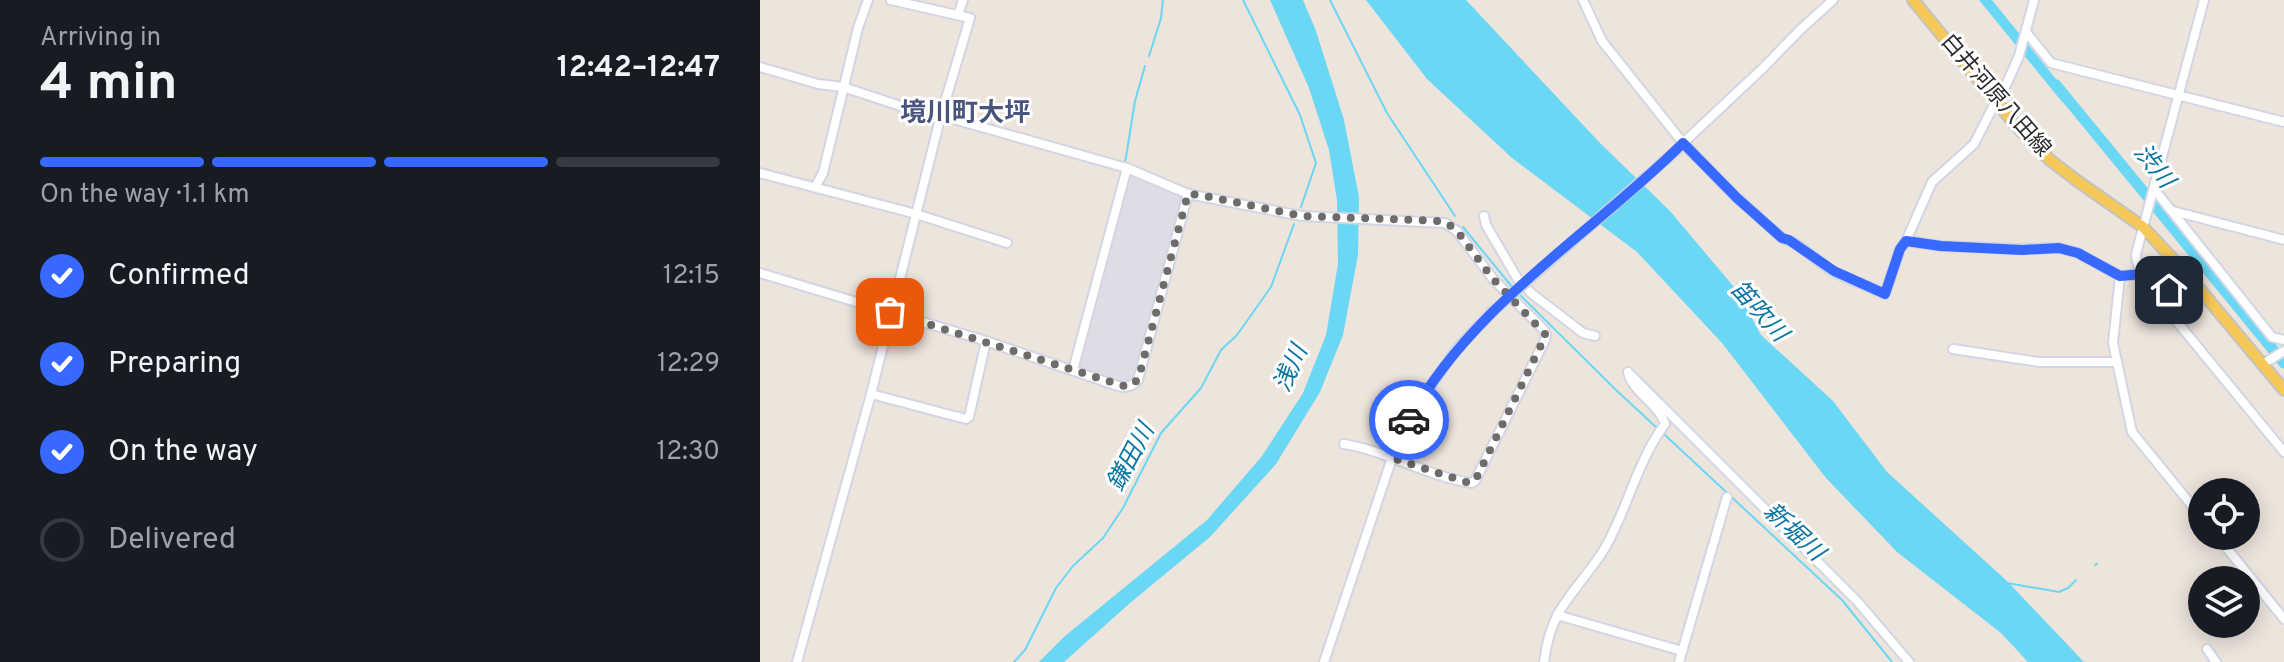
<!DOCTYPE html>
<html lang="en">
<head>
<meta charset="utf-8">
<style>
  :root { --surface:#171b24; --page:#242831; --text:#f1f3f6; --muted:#9ea1a6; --line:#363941; --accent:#3768ff }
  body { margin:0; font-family:Overpass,"Noto Sans JP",sans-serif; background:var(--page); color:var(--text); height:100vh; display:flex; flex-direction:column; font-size:30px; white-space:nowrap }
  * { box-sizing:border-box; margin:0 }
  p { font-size:26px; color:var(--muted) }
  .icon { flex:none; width:44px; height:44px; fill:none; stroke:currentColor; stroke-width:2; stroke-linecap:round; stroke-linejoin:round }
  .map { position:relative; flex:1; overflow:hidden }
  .sheet { display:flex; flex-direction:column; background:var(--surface); width:760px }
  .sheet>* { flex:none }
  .controls { position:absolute; left:1428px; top:478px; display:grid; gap:16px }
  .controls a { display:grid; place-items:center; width:72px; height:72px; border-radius:50%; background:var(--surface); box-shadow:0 4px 20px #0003; font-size:40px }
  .pin { position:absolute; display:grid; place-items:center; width:68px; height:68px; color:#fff; margin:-34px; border-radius:16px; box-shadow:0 4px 12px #0006 }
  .courier { position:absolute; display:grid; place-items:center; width:80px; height:80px; margin:-40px; border:6px solid #3768ff; border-radius:50%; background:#fff; color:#222; box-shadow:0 2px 10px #0007 }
  .headline em { font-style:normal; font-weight:700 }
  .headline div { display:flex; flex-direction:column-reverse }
  .headline { display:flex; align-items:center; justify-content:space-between; height:136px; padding:0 40px }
  h1 { font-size:52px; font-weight:700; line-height:60px }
  .bar { display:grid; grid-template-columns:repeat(4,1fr); gap:12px 8px; align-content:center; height:96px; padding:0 40px }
  .bar i { height:10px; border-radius:6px; background:var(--line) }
  .bar .selected { background:var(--accent) }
  .bar p { grid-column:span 4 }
  ol { padding:0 40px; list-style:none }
  li { display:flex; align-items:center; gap:24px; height:88px }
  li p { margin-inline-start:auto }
  li .icon { padding:8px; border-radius:50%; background:var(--accent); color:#fff; stroke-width:4 }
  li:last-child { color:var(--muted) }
  li i { width:44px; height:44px; border:4px solid var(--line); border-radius:50% }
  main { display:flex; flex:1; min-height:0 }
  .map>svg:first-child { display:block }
  .industrial { fill:#dedde5 }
  .water { fill:#6ad7f4 }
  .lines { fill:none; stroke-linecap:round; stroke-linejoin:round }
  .stream { stroke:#6ad7f4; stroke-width:2 }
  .river { stroke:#6ad7f4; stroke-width:11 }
  .minor-casing { stroke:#d1d6e4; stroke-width:12 }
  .major-casing { stroke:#c3c3c3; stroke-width:14 }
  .minor { stroke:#fff; stroke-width:8 }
  .major { stroke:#f6c857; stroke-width:10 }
  .minor-bridge-casing { stroke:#d1d6e4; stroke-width:12; stroke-linecap:butt }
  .minor-bridge { stroke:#fff; stroke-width:8 }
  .done { stroke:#6e6b68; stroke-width:8; stroke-dasharray:0 14.4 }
  .route { stroke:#3768ff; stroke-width:10 }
  .labels { text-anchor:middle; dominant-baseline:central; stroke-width:6; stroke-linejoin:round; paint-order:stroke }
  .street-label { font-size:22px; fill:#2a2a2a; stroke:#fff }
  .water-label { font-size:24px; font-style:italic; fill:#0875a1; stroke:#fff }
  .quarter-label { font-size:26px; font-weight:bold; fill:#49557d; stroke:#fff }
</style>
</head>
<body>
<main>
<section class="sheet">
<div class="headline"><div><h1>4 min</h1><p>Arriving in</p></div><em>12:42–12:47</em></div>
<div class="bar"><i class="selected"></i><i class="selected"></i><i class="selected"></i><i></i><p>On the way · 1.1 km</p></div>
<ol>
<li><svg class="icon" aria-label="check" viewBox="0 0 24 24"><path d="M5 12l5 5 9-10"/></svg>Confirmed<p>12:15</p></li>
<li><svg class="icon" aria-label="check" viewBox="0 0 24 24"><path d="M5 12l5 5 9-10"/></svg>Preparing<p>12:29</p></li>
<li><svg class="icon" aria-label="check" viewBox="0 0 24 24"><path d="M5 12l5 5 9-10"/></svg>On the way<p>12:30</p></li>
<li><i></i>Delivered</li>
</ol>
</section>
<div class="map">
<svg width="1524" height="662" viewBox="0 0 1524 662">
  <rect width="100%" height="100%" fill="#ede4dc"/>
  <path class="industrial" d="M 370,175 L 423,195 L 373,378 L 365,383 L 317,366 Z"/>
  <g class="water">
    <path d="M 510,0 L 543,0 L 556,31 L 584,120 L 599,197 L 598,255 L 583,335 L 560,392 L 516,464 L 450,537 L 370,603 L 304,662 L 279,662 L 305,636 L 447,520 L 502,456 L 543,393 L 566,335 L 578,264 L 577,200 L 569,150 L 549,88 Z"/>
    <path d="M 606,0 L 706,0 L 840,143 L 910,211 L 979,293 L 1001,335 L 1073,401 L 1127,472 L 1247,581 L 1324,662 L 1268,662 L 1241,633 L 1137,552 L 1066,478 L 962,343 L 877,252 L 752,158 L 667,79 Z"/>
    <path d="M 1219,0 L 1232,0 L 1304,89 L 1303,103 Z"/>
  </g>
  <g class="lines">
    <g class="stream">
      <path d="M 483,0 L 540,115 L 556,163 L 541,207"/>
      <path d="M 570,0 L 627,113 L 695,216"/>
      <path d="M 389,56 L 401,18 L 403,0"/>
      <path d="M 365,163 L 375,101 L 385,66"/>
      <path d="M 703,227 L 753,288"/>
      <path d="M 757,292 L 856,390 L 897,428"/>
      <path d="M 905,435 L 1082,600 L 1132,662"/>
      <path d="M 1335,565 L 1337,564"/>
      <path d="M 1247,583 L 1299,592 L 1308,588 L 1316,580"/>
      <path d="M 254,662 L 265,650 L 296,588 L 313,566 L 343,538 L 363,508 L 401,433 L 441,388 L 461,350 L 477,335 L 511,287 L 534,224"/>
    </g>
    <path class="river" d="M 1296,85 L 1524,363"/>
    <g class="minor-casing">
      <g id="minor">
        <path d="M 823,0 L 842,41 L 923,143 L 977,198 L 1022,238 C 1040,243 1055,260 1071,270 C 1088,280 1107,285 1125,294 L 1140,249 L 1146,241 L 1172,182 L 1214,144 L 1236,101 L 1246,85 L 1259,56 L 1274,0"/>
        <path d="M 198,15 L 203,0"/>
        <path d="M 1266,32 L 1291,63 L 1524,122"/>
        <path d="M 0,67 L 58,84 L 83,87 L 180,119 L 186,117 L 367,168 L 428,194"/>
        <path d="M 922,144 L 1002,69 L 1041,29 L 1073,0"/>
        <path d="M 0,173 L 156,214 L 247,243"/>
        <path d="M 55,187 L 63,173 L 98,28 L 108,0"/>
        <path d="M 1394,189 L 1512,337 L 1524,340"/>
        <path d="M 1413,211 L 1524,240"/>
        <path d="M 724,216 L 726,225 L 757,278 L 771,293 L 823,333 L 835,336"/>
        <path d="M 1146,241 L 1181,246 L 1257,249 L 1299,248 L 1318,253 L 1360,276 L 1382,274"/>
        <path d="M 0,273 L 226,341 L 361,387 C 368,387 373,386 378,380 L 428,194 L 542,216 L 685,223 L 697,231 L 733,279 L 784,330 L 786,335 L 785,340 L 715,481 L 712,483 C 668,477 628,451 584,444"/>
        <path d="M 1360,276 L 1353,343 L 1372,432 L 1442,518"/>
        <path d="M 1434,283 L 1418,296 C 1399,283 1377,280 1376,254 L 1444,0"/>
        <path d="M 1402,286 L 1400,301 L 1524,452"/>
        <path d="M 1193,349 L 1279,362 L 1357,362"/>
        <path d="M 1503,364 L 1524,351"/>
        <path d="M 313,370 L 367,168"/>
        <path d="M 871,375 L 1097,601 L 1149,662"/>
        <path d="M 111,394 L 206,419 L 209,417 L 226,341"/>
        <path d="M 1457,536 L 1524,619"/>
        <path d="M 797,615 L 922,651"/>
        <path d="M 1447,649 L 1456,662"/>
        <path d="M 37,662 L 111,394 L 180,119 L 210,18 L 131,0"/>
        <path d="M 564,662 L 632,458 L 646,424 L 657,405 L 696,350 L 732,312"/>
        <path d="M 784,662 C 786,646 790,629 798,614 C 811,591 831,571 845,548 C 868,508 877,461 905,424 C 898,402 873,394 868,372"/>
        <path d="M 919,662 L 967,497"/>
      </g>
    </g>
    <g class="major-casing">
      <path id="major" d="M 1153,0 L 1258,128 L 1290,160 L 1316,180 L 1383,227 L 1427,274 L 1524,390"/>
    </g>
    <use href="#minor" class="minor"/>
    <use href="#major" class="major"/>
    <g class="minor-bridge-casing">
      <path id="minor-bridge" d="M 732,312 L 919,148"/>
    </g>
    <use href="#minor-bridge" class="minor-bridge"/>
  </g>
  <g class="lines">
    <path class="done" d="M 130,312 L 367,387 L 378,380 L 428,194 L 440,195 L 542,216 L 680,221 L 691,226 L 697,231 L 733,279 L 786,335 L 715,481 L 706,482 L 632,458 L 649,420"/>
    <path class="route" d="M 649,420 C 713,303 831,235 923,143 L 977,198 L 1022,238 L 1029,240 L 1074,271 L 1125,294 L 1140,249 L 1146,241 L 1181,246 L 1262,250 L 1299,248 L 1318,253 L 1360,276 L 1382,274 L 1409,290"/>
  </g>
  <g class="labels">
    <g class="street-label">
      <text transform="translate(1235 96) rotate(49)">白井河原八田線</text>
    </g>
    <g class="water-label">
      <text transform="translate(1393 167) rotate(51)">渋川</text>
      <text transform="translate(998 312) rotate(48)">笛吹川</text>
      <text transform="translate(532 369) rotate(-66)">浅川</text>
      <text transform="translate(372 458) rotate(-62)">鎌田川</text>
      <text transform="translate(1033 533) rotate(43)">新堀川</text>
    </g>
    <g class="quarter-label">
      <text x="205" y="114">境川町大坪</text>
    </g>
  </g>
</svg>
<div class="controls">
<a><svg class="icon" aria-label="locate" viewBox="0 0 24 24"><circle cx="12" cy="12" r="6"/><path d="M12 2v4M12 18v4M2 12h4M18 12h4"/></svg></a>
<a><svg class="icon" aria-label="layers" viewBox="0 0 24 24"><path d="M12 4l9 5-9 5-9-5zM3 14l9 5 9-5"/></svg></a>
</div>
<div class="pin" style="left:130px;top:312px;background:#ea580c"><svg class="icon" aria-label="bag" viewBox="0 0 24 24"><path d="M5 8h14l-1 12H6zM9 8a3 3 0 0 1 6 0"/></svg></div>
<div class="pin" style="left:1409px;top:290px;background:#1f2937"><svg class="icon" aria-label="home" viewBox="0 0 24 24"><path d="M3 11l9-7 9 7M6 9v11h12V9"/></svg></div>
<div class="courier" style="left:649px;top:420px"><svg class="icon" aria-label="car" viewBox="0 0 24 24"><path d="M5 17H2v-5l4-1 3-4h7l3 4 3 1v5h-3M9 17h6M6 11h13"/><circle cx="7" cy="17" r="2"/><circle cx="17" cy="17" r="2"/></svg></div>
</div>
</main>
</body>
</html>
